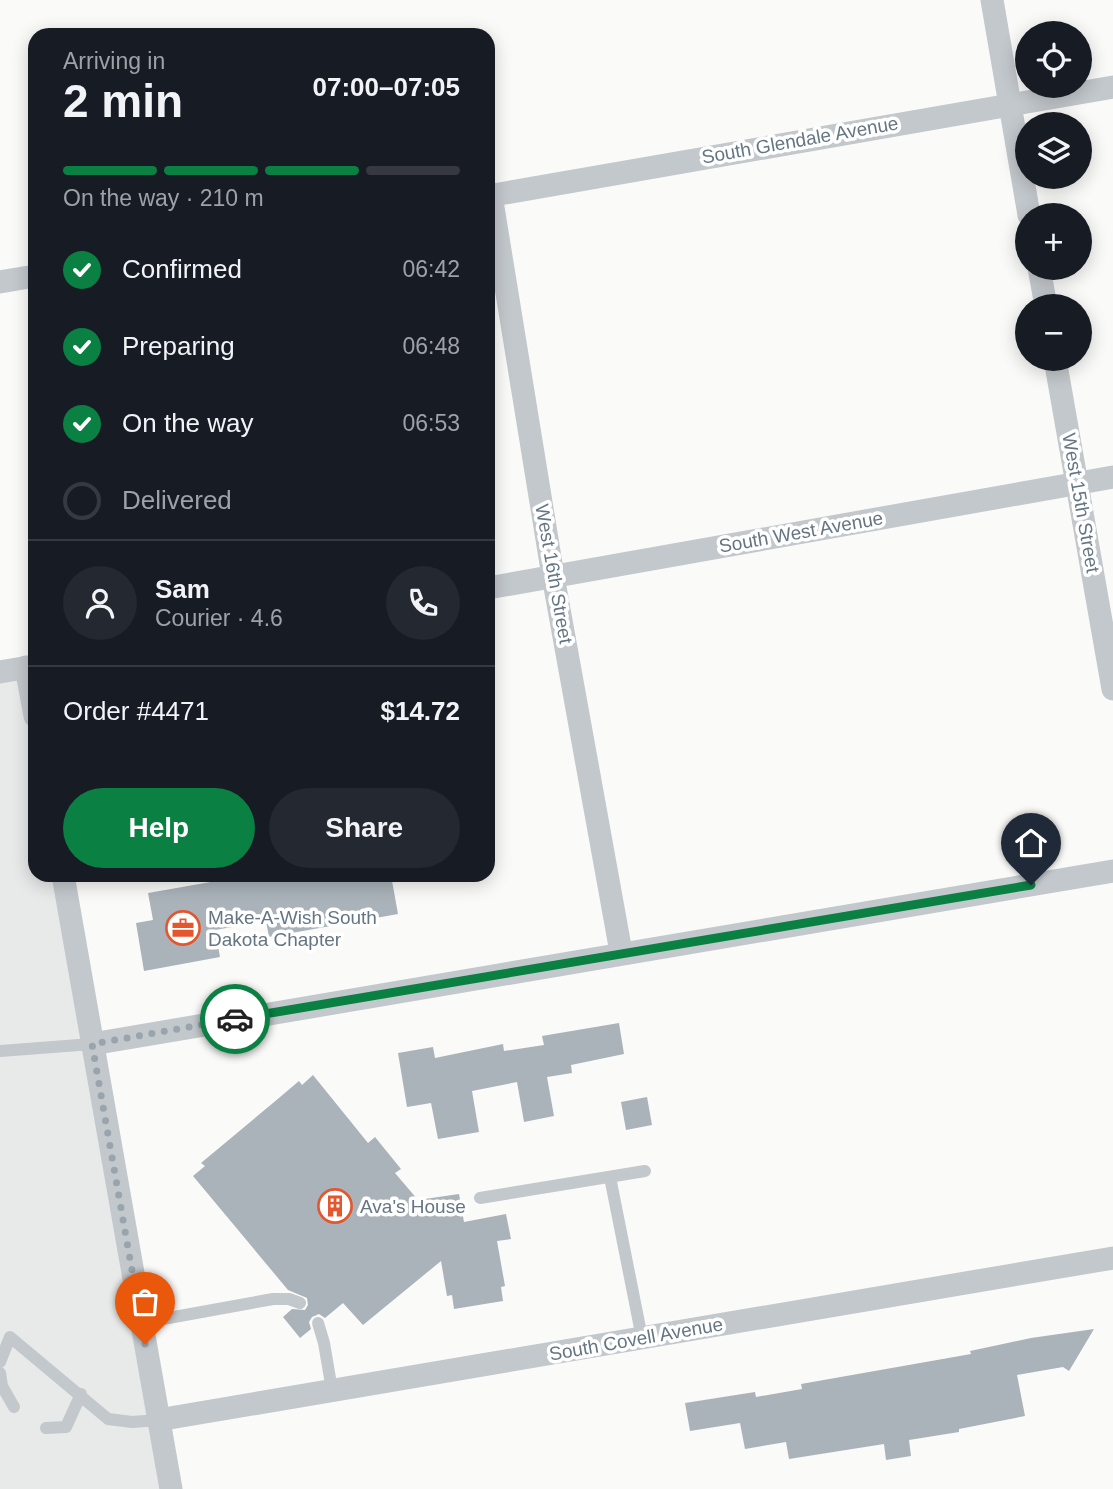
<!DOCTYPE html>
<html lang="en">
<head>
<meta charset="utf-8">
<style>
  :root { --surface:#171b24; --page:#242831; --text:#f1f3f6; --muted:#9ea1a6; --line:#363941; --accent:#0b8043 }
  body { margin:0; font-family:Helvetica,sans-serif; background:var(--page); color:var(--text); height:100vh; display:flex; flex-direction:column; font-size:26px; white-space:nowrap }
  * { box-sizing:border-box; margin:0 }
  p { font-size:23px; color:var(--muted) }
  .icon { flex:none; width:38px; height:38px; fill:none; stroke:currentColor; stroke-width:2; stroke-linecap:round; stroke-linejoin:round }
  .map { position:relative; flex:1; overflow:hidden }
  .drawer { position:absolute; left:28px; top:28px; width:467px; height:854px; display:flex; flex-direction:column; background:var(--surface); border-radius:21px; box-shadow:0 4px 18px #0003 }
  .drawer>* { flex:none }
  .fabs { position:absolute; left:1015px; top:21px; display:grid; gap:14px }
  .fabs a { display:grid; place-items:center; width:77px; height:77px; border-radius:50%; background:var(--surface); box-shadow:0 4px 18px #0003; font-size:35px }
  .pin { position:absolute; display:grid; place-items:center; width:60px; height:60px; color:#fff; margin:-72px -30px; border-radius:50% 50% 50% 0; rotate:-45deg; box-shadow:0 0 7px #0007 }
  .pin .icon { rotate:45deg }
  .courier { position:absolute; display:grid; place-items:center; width:70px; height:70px; margin:-35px; border:5px solid #0b8043; border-radius:50%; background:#fff; color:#222; box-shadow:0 2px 9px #0007 }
  .summary em { font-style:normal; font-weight:700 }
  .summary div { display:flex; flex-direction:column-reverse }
  .summary { display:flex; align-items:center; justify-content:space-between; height:119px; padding:0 35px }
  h1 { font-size:46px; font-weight:700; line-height:52px }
  .bar { display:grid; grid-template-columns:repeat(4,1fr); gap:10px 7px; align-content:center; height:84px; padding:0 35px }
  .bar i { height:9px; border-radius:5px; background:var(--line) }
  .bar .selected { background:var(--accent) }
  .bar p { grid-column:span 4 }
  .line { display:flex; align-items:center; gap:18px; padding:0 35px; border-top:2px solid var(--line) }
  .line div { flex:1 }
  .round { display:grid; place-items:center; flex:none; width:74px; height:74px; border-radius:37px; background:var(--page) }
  ol { padding:0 35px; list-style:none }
  li { display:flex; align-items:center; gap:21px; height:77px }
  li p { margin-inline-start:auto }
  li .icon { padding:7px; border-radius:50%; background:var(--accent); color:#fff; stroke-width:4 }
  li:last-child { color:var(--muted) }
  li i { width:38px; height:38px; border:4px solid var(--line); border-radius:50% }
  .primary-button { display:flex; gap:14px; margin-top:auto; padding:14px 35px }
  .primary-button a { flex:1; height:80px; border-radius:42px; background:var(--accent); color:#fff; font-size:28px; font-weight:700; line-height:80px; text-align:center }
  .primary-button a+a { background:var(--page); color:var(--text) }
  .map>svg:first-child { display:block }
  .built { fill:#e8e9e9 }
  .building { fill:#aab3b9 }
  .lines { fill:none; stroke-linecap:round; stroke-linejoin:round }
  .service { stroke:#c3c8cc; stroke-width:12 }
  .minor { stroke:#c3c8cc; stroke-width:23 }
  .done { stroke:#99a4ac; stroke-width:7; stroke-dasharray:0 12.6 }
  .route { stroke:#0b8043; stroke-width:9 }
  .labels { text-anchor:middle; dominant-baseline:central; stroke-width:7; stroke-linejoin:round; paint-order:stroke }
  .street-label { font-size:19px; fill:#657683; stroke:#fff }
  .poi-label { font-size:19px; fill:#657683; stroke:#fff; text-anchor:start }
</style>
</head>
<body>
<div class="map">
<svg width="1113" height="1489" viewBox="0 0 1113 1489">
  <rect width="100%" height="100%" fill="#fafaf8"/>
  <path class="built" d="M 26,667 L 35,716 L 35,875 L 63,875 L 171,1489 L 0,1489 L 0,672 Z"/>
  <g class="building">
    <path d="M 221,875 L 391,875 L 398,914 L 269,937 L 266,921 L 215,930 L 220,957 L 144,971 L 136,923 L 153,920 L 148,893 L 222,880 Z"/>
    <path d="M 619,1023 L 624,1054 L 571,1065 L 572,1073 L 547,1077 L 554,1116 L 524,1122 L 517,1082 L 472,1091 L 479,1132 L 438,1139 L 431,1103 L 407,1107 L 398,1053 L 433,1047 L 435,1058 L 503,1044 L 504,1051 L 544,1045 L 542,1036 Z"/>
    <path d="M 313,1075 L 368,1143 L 375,1137 L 401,1169 L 395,1173 L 418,1200 L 459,1194 L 464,1222 L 506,1214 L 511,1239 L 497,1241 L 505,1286 L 501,1287 L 503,1301 L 454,1309 L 452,1295 L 447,1296 L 441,1261 L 363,1325 L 343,1303 L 325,1318 L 319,1314 L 312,1317 L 309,1322 L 311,1329 L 300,1338 L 283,1317 L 292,1309 L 305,1310 L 308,1305 L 307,1298 L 288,1290 L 193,1176 L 205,1166 L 201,1163 L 273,1103 L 299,1081 L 302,1085 Z"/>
    <path d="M 647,1097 L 652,1125 L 626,1130 L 621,1102 Z"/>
    <path d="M 1094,1329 L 1069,1371 L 1063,1367 L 1017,1375 L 1025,1416 L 959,1429 L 959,1432 L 909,1440 L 911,1456 L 886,1460 L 884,1444 L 789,1459 L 786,1442 L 745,1449 L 740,1423 L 690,1431 L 685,1403 L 755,1392 L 756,1397 L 802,1389 L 801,1384 L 971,1354 L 970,1351 L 1031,1338 Z"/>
  </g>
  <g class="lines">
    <g class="service">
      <path d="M 0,1051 L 92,1044"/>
      <path d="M 610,1177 L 642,1338"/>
      <path d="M 480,1198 L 645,1171"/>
      <path d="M 141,1323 L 273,1299 L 289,1299 L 300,1303"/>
      <path d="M 318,1323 L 324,1343 L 332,1390"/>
      <path d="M 0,1362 L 10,1337 L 108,1419 L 132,1422 L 158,1420"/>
      <path d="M 0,1373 L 2,1386 L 14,1407"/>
      <path d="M 46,1428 L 66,1427 L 81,1394"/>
    </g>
    <g class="minor">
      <path d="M 992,0 L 1029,215"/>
      <path d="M 491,195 L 553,576 L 621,952"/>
      <path d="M 488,196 L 1113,87"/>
      <path d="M 1039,268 L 1046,306"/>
      <path d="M 0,282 L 35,276"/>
      <path d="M 1055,359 L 1113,689"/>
      <path d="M 488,588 L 1113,477"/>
      <path d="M 26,667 L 35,716"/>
      <path d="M 0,672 L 35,666"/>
      <path d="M 63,875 L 171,1489"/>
      <path d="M 92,1044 L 1113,871"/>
      <path d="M 158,1420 L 1113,1258"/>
    </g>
  </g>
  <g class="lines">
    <path class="done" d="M 145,1344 L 92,1044 L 235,1019"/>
    <path class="route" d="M 235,1019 L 1031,885"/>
  </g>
  <defs>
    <g id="office-ring" transform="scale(1.75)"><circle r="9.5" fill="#fff" stroke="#e4572e" stroke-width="1.5"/><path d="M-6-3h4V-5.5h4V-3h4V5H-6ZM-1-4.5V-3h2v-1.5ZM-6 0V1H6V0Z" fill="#e4572e"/></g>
    <g id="building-ring" transform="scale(1.75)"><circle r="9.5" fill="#fff" stroke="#e4572e" stroke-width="1.5"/><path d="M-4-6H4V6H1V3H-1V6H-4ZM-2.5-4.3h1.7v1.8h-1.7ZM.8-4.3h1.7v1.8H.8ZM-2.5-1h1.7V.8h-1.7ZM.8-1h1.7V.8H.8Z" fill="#e4572e"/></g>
  </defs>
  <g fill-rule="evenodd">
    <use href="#office-ring" x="183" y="928"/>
    <use href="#building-ring" x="335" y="1206"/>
  </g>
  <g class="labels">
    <g class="street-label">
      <text transform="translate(800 140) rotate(-10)">South Glendale Avenue</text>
      <text transform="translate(1081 503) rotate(80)">West 15th Street</text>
      <text transform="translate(801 532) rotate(-10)">South West Avenue</text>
      <text transform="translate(554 574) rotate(80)">West 16th Street</text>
      <text transform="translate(636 1339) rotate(-10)">South Covell Avenue</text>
    </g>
    <g class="poi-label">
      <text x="208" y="917">Make-A-Wish South<tspan x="208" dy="22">Dakota Chapter</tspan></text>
      <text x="360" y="1206">Ava's House</text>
    </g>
  </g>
</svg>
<div class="fabs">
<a><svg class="icon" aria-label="locate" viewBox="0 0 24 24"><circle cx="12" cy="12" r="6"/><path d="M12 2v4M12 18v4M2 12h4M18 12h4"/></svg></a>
<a><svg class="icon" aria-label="layers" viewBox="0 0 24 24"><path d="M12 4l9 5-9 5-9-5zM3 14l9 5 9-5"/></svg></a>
<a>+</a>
<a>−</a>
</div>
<div class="pin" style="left:145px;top:1344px;background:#ea580c"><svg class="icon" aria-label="bag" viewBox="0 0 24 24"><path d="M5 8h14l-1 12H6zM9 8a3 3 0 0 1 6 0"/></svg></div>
<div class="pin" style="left:1031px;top:885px;background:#1f2937"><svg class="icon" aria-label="home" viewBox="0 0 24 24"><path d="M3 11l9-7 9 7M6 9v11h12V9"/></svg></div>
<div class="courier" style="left:235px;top:1019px"><svg class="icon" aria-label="car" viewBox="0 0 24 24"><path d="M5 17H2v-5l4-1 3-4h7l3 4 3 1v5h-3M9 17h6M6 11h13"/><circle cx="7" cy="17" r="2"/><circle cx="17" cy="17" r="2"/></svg></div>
<section class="drawer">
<div class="summary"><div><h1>2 min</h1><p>Arriving in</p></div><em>07:00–07:05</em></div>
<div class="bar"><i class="selected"></i><i class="selected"></i><i class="selected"></i><i></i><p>On the way · 210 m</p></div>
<ol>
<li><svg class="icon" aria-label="check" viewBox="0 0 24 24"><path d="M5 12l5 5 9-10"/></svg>Confirmed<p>06:42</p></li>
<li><svg class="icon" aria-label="check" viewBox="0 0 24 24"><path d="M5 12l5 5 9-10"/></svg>Preparing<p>06:48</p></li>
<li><svg class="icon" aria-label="check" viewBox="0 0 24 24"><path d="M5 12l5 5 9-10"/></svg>On the way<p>06:53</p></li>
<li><i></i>Delivered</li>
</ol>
<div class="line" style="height:126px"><a class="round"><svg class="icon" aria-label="person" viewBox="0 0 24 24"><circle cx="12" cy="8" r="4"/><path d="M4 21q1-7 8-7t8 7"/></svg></a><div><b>Sam</b><p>Courier · 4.6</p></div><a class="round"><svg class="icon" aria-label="phone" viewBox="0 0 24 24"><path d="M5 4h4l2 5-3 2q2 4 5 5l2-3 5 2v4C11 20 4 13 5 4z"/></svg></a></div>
<div class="line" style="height:91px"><div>Order #4471</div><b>$14.72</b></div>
<div class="primary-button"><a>Help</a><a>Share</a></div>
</section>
</div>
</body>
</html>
